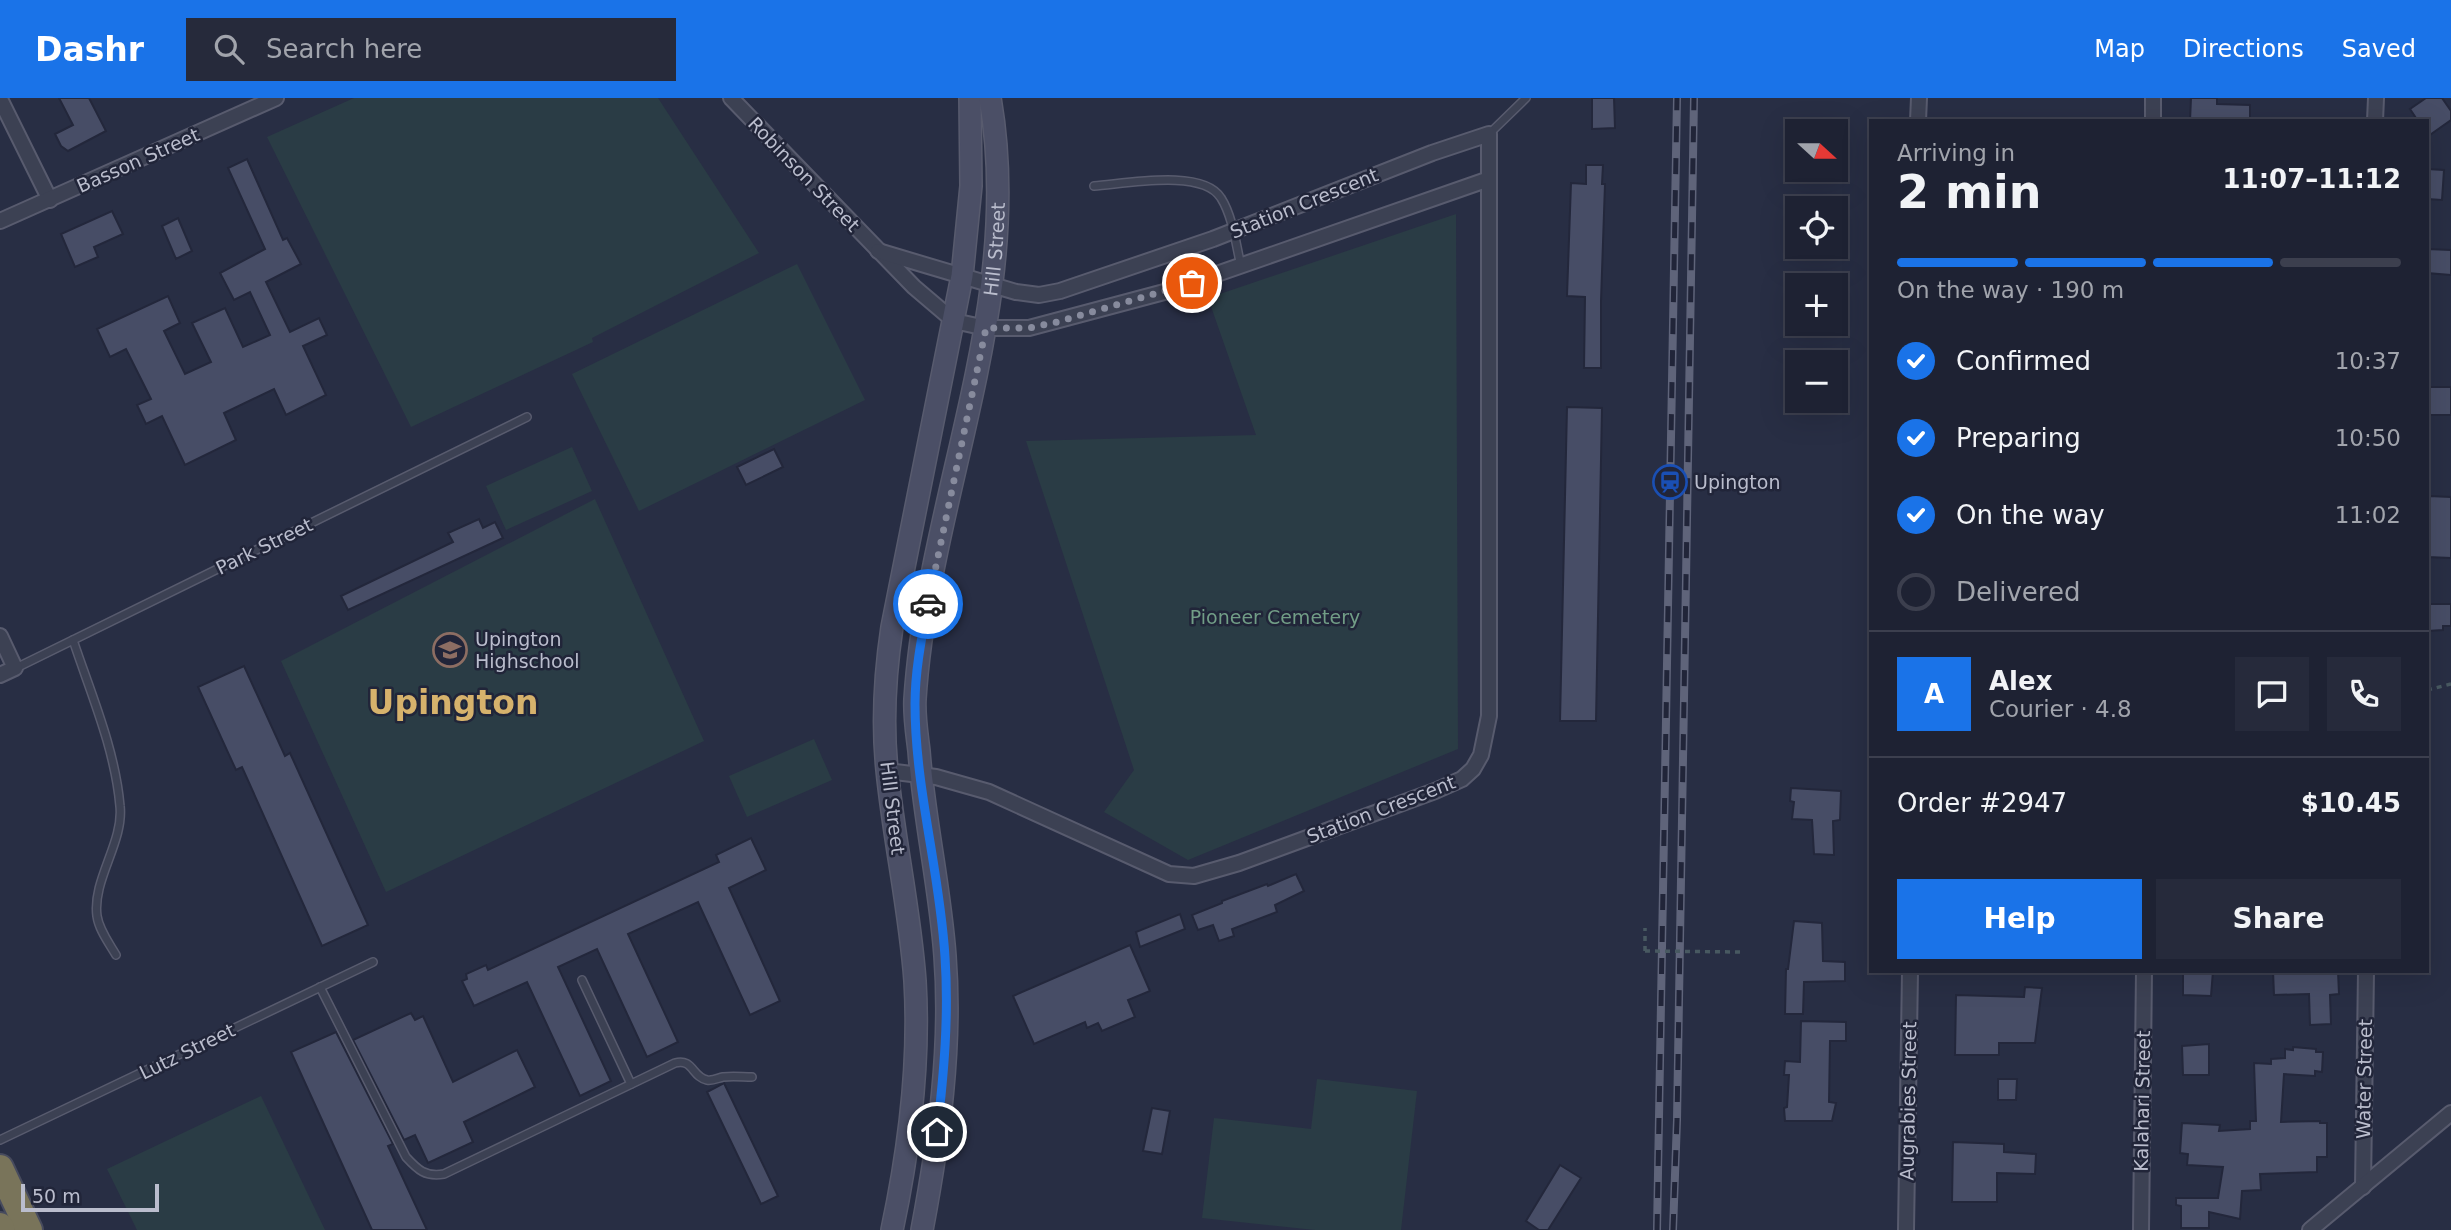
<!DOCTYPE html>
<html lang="en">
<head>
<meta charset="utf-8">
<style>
  :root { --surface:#1e2233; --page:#262a3b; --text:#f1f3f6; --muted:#a1a4ac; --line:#3c3f4e; --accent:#1a73e8 }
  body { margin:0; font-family:"DejaVu Sans",sans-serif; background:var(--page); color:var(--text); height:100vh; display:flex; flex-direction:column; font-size:26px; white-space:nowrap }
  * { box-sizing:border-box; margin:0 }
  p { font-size:23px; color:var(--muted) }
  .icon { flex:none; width:38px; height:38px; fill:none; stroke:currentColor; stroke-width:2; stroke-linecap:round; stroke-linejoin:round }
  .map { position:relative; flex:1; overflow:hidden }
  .drawer { position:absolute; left:1869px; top:21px; width:560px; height:854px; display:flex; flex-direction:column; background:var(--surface); border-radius:0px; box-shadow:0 7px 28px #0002,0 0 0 2px var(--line) }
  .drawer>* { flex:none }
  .needle { width:46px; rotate:111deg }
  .buttons { position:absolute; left:1785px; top:21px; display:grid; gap:14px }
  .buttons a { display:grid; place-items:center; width:63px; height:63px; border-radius:0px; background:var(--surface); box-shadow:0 7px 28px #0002,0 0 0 2px var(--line); font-size:35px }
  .scale { position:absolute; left:21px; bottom:18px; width:138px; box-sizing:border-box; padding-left:7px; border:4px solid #babdcd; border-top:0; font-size:19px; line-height:24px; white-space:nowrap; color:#babdcd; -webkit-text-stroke:5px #212539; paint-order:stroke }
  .pin { position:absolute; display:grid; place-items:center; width:60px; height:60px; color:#fff; margin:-30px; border:4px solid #fff; border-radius:50%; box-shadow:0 2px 7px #0007 }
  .courier { position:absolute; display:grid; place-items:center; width:70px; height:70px; margin:-35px; border:5px solid #1a73e8; border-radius:50%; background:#fff; color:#222; box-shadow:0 2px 9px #0007 }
  .overview em { font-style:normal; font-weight:700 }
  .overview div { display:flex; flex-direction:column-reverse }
  .overview { display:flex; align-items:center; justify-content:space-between; height:119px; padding:0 28px }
  h1 { font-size:46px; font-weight:700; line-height:52px }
  .bar { display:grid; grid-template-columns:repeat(4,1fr); gap:10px 7px; align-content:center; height:84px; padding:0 28px }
  .bar i { height:9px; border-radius:5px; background:var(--line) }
  .bar .selected { background:var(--accent) }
  .bar p { grid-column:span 4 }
  .line { display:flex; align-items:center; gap:18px; padding:0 28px; border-top:2px solid var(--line) }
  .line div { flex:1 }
  .round { display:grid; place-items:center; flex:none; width:74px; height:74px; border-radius:0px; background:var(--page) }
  ol { padding:0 28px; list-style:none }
  li { display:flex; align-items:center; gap:21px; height:77px }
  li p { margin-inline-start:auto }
  li .icon { padding:7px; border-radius:50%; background:var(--accent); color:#fff; stroke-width:4 }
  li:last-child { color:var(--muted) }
  li i { width:38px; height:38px; border:4px solid var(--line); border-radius:50% }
  .action { display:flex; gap:14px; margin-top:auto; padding:14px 28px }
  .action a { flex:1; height:80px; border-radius:0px; background:var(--accent); color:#fff; font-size:28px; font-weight:700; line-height:80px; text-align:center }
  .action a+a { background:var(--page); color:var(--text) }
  header { display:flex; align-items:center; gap:42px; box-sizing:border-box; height:98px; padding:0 35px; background:var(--accent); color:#fff }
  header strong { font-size:33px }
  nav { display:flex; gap:38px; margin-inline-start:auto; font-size:24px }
  .search { width:490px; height:63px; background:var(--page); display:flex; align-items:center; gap:18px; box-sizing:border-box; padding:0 24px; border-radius:0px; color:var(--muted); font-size:26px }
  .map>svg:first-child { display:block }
  .green { fill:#2a3c45 }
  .building { fill:#474d66; stroke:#23273b; stroke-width:2 }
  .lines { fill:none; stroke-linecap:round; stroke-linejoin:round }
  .lane-casing { stroke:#585b6e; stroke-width:10 }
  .street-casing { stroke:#585b6e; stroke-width:18 }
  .secondary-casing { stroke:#585b6e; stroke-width:24 }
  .highway-casing { stroke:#474b5e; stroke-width:30 }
  .path { stroke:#485961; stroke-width:3.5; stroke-dasharray:5 5; stroke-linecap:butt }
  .lane { stroke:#3c4153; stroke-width:7 }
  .street { stroke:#3c4153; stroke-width:14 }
  .secondary { stroke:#4b4f66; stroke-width:21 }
  .highway { stroke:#79745a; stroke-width:26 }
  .rail-casing { stroke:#5f647a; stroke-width:8 }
  .rail { stroke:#212539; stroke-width:5; stroke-dasharray:16; stroke-linecap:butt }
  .path-bridge { stroke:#485961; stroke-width:3.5; stroke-dasharray:5 5; stroke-linecap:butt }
  .done { stroke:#878b9d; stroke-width:7; stroke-dasharray:0 12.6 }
  .route { stroke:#1a73e8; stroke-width:9 }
  .labels { text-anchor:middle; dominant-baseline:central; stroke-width:5; stroke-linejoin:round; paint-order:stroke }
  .street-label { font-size:19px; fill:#babdcd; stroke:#212539 }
  .poi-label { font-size:19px; fill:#babdcd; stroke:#212539; text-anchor:start }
  .park-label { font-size:19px; fill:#719d86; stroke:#212539 }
  .town-label { font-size:33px; font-weight:bold; fill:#d6b26c; stroke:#212539 }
</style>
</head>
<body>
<header>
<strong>Dashr</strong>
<div class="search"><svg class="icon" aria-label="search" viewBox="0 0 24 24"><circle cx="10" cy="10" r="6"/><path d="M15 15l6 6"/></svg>Search here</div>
<nav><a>Map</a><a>Directions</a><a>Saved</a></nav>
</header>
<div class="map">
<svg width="2451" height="1132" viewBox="0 0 2451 1132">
  <rect width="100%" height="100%" fill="#282e44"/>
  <g class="green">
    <path d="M 354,0 L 658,0 L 759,155 L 592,240 L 593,244 L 411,329 L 267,39 Z"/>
    <path d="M 1456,116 L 1458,651 L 1188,762 L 1104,714 L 1134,672 L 1026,343 L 1256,337 L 1208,200 Z"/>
    <path d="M 797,166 L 865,302 L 639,413 L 572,276 Z"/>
    <path d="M 572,349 L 592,393 L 506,432 L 486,388 Z"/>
    <path d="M 595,401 L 704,643 L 386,794 L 281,563 Z"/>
    <path d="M 814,641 L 832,682 L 747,719 L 729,678 Z"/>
    <path d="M 1317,981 L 1417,993 L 1401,1132 L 1315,1132 L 1202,1120 L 1214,1020 L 1311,1031 Z"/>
    <path d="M 261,998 L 325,1132 L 137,1132 L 107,1071 Z"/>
  </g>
  <g class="building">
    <path d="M 59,0 L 89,0 L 106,33 L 68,53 L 61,48 L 55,36 L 73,27 Z"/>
    <path d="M 1592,0 L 1614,0 L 1615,30 L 1592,31 Z"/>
    <path d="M 2191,0 L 2217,0 L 2217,6 L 2250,7 L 2250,23 L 2190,23 Z"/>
    <path d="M 2426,0 L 2442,0 L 2451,13 L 2451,22 L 2427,39 L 2427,23 L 2418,23 L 2410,11 Z"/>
    <path d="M 247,61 L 283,142 L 287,140 L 301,166 L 266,184 L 290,234 L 319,220 L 327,237 L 303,248 L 326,297 L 286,317 L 274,291 L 224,315 L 236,342 L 185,367 L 162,318 L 146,326 L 137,307 L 151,301 L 126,251 L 110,259 L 97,231 L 168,198 L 180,225 L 164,233 L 185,276 L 211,264 L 192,225 L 225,210 L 243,249 L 270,237 L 250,194 L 234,202 L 220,175 L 265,151 L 228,70 Z"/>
    <path d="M 1586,67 L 1603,67 L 1602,86 L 1605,86 L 1601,203 L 1601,270 L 1584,270 L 1585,199 L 1567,198 L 1571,85 L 1586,86 Z"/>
    <path d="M 2427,71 L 2444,72 L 2442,102 L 2427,101 Z"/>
    <path d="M 112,113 L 123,136 L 94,149 L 98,159 L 75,169 L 61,136 Z"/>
    <path d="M 178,120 L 192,153 L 176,161 L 162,128 Z"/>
    <path d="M 2427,151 L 2451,152 L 2451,177 L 2427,175 Z"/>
    <rect x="2427" y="289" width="24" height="28"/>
    <path d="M 1567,309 L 1602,310 L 1596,623 L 1560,623 Z"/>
    <path d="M 774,351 L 783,369 L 746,387 L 737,369 Z"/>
    <path d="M 2429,398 L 2451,399 L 2451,460 L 2427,459 Z"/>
    <path d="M 479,421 L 483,430 L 495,424 L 503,440 L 348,512 L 341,498 L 453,444 L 448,435 Z"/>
    <path d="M 2427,506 L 2451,506 L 2451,528 L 2443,528 L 2443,532 L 2427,533 Z"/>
    <path d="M 244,568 L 285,658 L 290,655 L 368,827 L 322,848 L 242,669 L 236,672 L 198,589 Z"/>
    <path d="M 1791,690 L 1841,693 L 1840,722 L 1833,723 L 1834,757 L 1814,756 L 1812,722 L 1792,721 L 1794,704 L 1790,703 Z"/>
    <path d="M 751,740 L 766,772 L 729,790 L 780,903 L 750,917 L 698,804 L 628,836 L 678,944 L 647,959 L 597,851 L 558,869 L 611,983 L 580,998 L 527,884 L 474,908 L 462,883 L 467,881 L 466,876 L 486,867 L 488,872 L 719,764 L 716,757 Z"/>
    <path d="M 1296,776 L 1304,793 L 1275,807 L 1277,814 L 1232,831 L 1234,838 L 1219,843 L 1213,827 L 1198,832 L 1192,817 L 1222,805 L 1222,803 L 1267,786 L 1268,788 Z"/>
    <path d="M 1180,816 L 1185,831 L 1140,849 L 1136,834 Z"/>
    <path d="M 1794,823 L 1822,825 L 1823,863 L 1845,864 L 1845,883 L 1804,884 L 1803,916 L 1785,916 L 1786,871 L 1788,871 Z"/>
    <path d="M 1130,847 L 1150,893 L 1128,902 L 1135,919 L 1102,933 L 1098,925 L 1087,930 L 1085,924 L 1034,946 L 1013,898 Z"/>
    <path d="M 2183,873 L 2213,873 L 2211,898 L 2183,897 Z"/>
    <path d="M 2273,873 L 2338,873 L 2339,896 L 2330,897 L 2331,926 L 2310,927 L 2309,896 L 2274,897 Z"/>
    <path d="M 2025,889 L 2042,890 L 2035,945 L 1999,945 L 1999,957 L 1955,957 L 1956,897 L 2024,899 Z"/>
    <path d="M 411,915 L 415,922 L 423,918 L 453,984 L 517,952 L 535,989 L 464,1024 L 473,1044 L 428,1065 L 415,1037 L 404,1042 L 353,942 Z"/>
    <path d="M 1801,923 L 1846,924 L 1846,943 L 1830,943 L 1829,1004 L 1836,1005 L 1832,1023 L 1785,1023 L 1784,1010 L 1787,1009 L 1789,977 L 1784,977 L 1785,963 L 1800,964 Z"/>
    <path d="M 336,934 L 393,1046 L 388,1048 L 427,1132 L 372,1132 L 291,954 Z"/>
    <path d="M 2209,946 L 2209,977 L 2183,977 L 2182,948 Z"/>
    <path d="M 2293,949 L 2316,951 L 2316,954 L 2323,954 L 2322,974 L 2315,973 L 2315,978 L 2284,976 L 2281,1024 L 2320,1023 L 2320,1025 L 2327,1025 L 2327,1059 L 2317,1059 L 2317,1074 L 2260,1076 L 2261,1092 L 2242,1093 L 2240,1121 L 2209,1114 L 2209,1130 L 2181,1130 L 2181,1108 L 2176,1107 L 2176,1100 L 2218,1100 L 2223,1069 L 2187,1067 L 2188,1056 L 2180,1055 L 2182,1025 L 2220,1027 L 2219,1033 L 2250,1031 L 2250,1023 L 2256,1023 L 2254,965 L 2271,966 L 2271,961 L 2285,960 L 2285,951 L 2293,952 Z"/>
    <path d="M 1998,981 L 2017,981 L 2016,1002 L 1998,1002 Z"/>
    <path d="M 724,985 L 778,1098 L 761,1106 L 707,994 Z"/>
    <path d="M 1152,1010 L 1170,1013 L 1162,1056 L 1143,1053 Z"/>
    <path d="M 1953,1044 L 2004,1046 L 2004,1054 L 2036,1056 L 2035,1076 L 1997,1075 L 1997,1104 L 1952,1104 Z"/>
    <path d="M 1560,1067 L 1581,1080 L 1548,1132 L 1539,1132 L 1526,1123 Z"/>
  </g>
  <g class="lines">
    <g class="lane-casing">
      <g id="lane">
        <path d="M 1489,36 L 1526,0"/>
        <path d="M 1094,88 C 1124,86 1203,70 1221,100 C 1233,119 1236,147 1241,168"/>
        <path d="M 73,542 C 91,596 115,651 120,708 C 124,744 92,782 97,818 C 99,832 109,845 116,857"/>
        <path d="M 16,570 L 527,319"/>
        <path d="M 582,882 L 631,986"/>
        <path d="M 320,889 L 406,1059 C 418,1072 425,1079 444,1076 L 675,965 C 693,960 692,979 707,982 C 713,983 718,980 723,979 C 733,978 743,979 752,979"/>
        <path d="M 0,1042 L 373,864"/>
      </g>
    </g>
    <g class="street-casing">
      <g id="street">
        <path d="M 731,0 L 914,189 L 954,223 L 986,230 L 1029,230 L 1168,193 L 1489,81"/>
        <path d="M 0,1 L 50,102"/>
        <path d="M 1918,23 L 1919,0"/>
        <path d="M 2153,23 L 2153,0"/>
        <path d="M 2375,23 L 2376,0"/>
        <path d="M 0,123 L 276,0"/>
        <path d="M 878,153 L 1016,194 L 1039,197 L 1060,193 L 1213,141 L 1432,55 L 1489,36 L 1489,618 L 1481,657 L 1473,671 L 1462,681 L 1435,693 L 1239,765 L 1194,778 L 1169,776 L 989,694 L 936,679 L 887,673"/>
        <path d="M 0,538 L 15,570 L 0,577"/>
        <path d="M 2363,1089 L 2366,873"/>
        <path d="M 1906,1132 L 1910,873"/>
        <path d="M 2141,1132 L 2144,873"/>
        <path d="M 2310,1132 L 2451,1015"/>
      </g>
    </g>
    <g class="secondary-casing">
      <g id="secondary">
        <path d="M 892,1132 C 909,1052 920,966 915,883 C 910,812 894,743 887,672 C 882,624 885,576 892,529 L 962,178 L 971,88 L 970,0"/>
        <path id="s1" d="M 922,1132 C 939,1042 952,949 945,858 C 940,789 924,721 919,653 C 917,636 914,618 915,601 C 928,399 1026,206 990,0"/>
      </g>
    </g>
    <g class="highway-casing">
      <g id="highway">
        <path d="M 0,1070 L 29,1132"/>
        <path d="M 0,1128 L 2,1132"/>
      </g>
    </g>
    <g class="path">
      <path d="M 2427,592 L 2451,586"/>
      <path d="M 1645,853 L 1645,830"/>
    </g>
    <use href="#lane" class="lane"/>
    <use href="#street" class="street"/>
    <use href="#secondary" class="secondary"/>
    <use href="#highway" class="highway"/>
    <g class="rail-casing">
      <g id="rail">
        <path d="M 1657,1132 L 1677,0"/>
        <path d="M 1673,1132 L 1677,1022 L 1694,0"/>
      </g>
    </g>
    <use href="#rail" class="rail"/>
    <path class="path-bridge" d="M 1645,853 L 1741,854"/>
  </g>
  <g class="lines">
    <path class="done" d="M 928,506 L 986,230 L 1029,230 L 1057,224 L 1192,185"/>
    <path class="route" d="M 928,506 C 922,538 915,572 915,606 C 915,691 940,774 945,859 C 949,918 944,975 937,1034"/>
  </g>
  <defs>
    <g id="station-ring" transform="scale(1.75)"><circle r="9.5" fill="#212539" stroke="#1a4fb4" stroke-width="1.5"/><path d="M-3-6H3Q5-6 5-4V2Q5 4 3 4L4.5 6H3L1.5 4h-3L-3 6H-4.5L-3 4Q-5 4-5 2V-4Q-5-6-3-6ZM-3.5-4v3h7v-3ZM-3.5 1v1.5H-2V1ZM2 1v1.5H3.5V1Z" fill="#1a4fb4"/></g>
    <g id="university-ring" transform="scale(1.75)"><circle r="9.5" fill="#212539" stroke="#8d6e63" stroke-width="1.5"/><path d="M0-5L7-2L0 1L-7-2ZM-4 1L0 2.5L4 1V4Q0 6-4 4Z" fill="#8d6e63"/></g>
  </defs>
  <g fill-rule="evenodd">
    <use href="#station-ring" x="1670" y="384"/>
    <use href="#university-ring" x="450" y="552"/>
  </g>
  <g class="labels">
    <g class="street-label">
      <text transform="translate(138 62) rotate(-24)">Basson Street</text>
      <text transform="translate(804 76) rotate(46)">Robinson Street</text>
      <text transform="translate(1304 105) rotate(-22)">Station Crescent</text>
      <text stroke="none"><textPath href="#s1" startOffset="992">Hill Street</textPath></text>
      <text transform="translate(264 448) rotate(-26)">Park Street</text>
      <text transform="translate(893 710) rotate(83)">Hill Street</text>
      <text transform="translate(1381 711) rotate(-21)">Station Crescent</text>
      <text transform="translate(187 953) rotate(-26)">Lutz Street</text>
      <text transform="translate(2364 981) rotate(-89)">Water Street</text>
      <text transform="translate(1908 1003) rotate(-89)">Augrabies Street</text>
      <text transform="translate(2142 1003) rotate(-89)">Kalahari Street</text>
    </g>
    <g class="poi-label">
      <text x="1694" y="384">Upington</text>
      <text x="475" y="541">Upington<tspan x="475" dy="22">Highschool</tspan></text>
    </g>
    <g class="park-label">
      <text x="1275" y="519">Pioneer Cemetery</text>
    </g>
    <g class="town-label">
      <text x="453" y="604">Upington</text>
    </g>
  </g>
</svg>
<div class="buttons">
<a><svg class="needle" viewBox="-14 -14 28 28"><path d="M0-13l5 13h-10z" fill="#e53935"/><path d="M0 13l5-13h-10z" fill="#a1a4ac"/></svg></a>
<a><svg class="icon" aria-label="locate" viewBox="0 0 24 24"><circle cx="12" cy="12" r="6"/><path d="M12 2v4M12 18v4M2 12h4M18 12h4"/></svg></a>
<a>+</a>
<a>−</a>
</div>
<div class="scale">50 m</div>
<div class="pin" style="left:1192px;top:185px;background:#ea580c"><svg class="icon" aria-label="bag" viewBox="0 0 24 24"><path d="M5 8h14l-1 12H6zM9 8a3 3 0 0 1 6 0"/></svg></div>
<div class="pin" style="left:937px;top:1034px;background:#1f2937"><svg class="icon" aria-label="home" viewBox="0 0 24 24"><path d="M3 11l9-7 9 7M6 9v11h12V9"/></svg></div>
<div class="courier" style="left:928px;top:506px"><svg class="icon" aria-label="car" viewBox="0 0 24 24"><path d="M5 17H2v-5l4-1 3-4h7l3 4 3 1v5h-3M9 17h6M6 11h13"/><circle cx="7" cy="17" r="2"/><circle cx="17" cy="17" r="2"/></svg></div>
<section class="drawer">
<div class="overview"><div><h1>2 min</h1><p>Arriving in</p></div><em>11:07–11:12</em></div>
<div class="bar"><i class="selected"></i><i class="selected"></i><i class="selected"></i><i></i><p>On the way · 190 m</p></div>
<ol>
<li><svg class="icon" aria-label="check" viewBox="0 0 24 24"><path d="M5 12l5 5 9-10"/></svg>Confirmed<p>10:37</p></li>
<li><svg class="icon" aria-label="check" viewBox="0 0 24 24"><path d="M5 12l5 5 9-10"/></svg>Preparing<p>10:50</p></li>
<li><svg class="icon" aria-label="check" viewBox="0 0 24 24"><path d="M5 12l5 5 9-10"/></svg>On the way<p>11:02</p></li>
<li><i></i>Delivered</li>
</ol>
<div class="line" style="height:126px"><b class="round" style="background:var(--accent);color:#fff">A</b><div><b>Alex</b><p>Courier · 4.8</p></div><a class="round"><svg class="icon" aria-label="chat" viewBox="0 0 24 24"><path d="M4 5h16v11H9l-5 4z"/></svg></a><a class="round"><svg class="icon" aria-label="phone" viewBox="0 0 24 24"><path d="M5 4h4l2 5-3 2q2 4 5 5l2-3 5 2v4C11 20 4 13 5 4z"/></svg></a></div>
<div class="line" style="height:91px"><div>Order #2947</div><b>$10.45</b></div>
<div class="action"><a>Help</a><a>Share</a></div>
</section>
</div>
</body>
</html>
